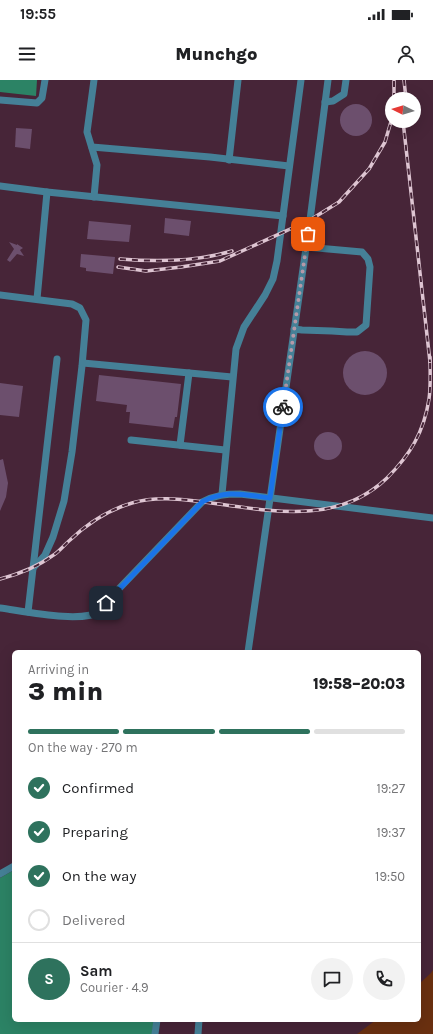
<!DOCTYPE html>
<html lang="en">
<head>
<meta charset="utf-8">
<style>
  :root { --surface:#fff; --page:#f2f2f2; --text:#202124; --muted:#757577; --line:#e0e0e0; --accent:#2e725d }
  body { margin:0; font-family:Karla,sans-serif; background:var(--page); color:var(--text); height:100vh; display:flex; flex-direction:column; font-size:15px; white-space:nowrap }
  * { box-sizing:border-box; margin:0 }
  p { font-size:13px; color:var(--muted) }
  .icon { flex:none; width:22px; height:22px; fill:none; stroke:currentColor; stroke-width:2; stroke-linecap:round; stroke-linejoin:round }
  .map { position:relative; flex:1; overflow:hidden }
  .sheet { position:absolute; left:12px; top:570px; width:409px; height:372px; display:flex; flex-direction:column; background:var(--surface); border-radius:6px; box-shadow:0 4px 16px #0002 }
  .sheet>* { flex:none }
  .needle { width:26px; rotate:275deg }
  .tools { position:absolute; left:385px; top:12px; display:grid; gap:8px }
  .tools a { display:grid; place-items:center; width:36px; height:36px; border-radius:50%; background:var(--surface); box-shadow:0 4px 16px #0002; font-size:20px }
  .pin { position:absolute; display:grid; place-items:center; width:34px; height:34px; color:#fff; margin:-17px; border-radius:8px; box-shadow:0 2px 6px #0006 }
  .courier { position:absolute; display:grid; place-items:center; width:40px; height:40px; margin:-20px; border:3px solid #1a73e8; border-radius:50%; background:#fff; color:#222; box-shadow:0 1px 5px #0007 }
  .headline em { font-style:normal; font-weight:800 }
  .headline div { display:flex; flex-direction:column-reverse }
  .headline { display:flex; align-items:center; justify-content:space-between; height:68px; padding:0 16px }
  h1 { font-size:26px; font-weight:800; line-height:30px }
  .bar { display:grid; grid-template-columns:repeat(4,1fr); gap:6px 4px; align-content:center; height:48px; padding:0 16px }
  .bar i { height:5px; border-radius:3px; background:var(--line) }
  .bar .on { background:var(--accent) }
  .bar p { grid-column:span 4 }
  .line { display:flex; align-items:center; gap:10px; padding:0 16px; border-top:1px solid var(--line) }
  .line div { flex:1 }
  .round { display:grid; place-items:center; flex:none; width:42px; height:42px; border-radius:21px; background:var(--page) }
  ol { padding:0 16px; list-style:none }
  li { display:flex; align-items:center; gap:12px; height:44px }
  li p { margin-inline-start:auto }
  li .icon { padding:4px; border-radius:50%; background:var(--accent); color:#fff; stroke-width:4 }
  li:last-child { color:var(--muted) }
  li i { width:22px; height:22px; border:2px solid var(--line); border-radius:50% }
  .status { display:flex; justify-content:space-between; align-items:center; height:28px; padding:0 20px; background:var(--surface); direction:ltr }
  .status svg { height:11px; fill:currentColor }
  header { display:flex; justify-content:space-between; align-items:center; height:52px; padding:0 16px; background:var(--surface); font-size:18px; font-weight:800 }
  .map>svg:first-child { display:block }
  .green { fill:#6a3010 }
  .water { fill:#2c8365 }
  .building { fill:#6c4f6d }
  .lines { fill:none; stroke-linecap:round; stroke-linejoin:round }
  .minor { stroke:#458097; stroke-width:7 }
  .rail-casing { stroke:#dec5d2; stroke-width:3.5 }
  .rail { stroke:#472538; stroke-width:2; stroke-dasharray:6; stroke-linecap:butt }
  .done { stroke:#b599a8; stroke-width:4; stroke-dasharray:0 7.2 }
  .route { stroke:#1a73e8; stroke-width:5 }
</style>
</head>
<body>
<div class="status"><b>19:55</b><svg viewBox="0 0 49 12"><path d="M0 12V9h3v3zM5 12V6h3v6zM10 12V3h3v9zM15 12V0h3v12zM26 1h20v11H26zM47 4h2v5h-2z"/></svg></div>
<header><svg class="icon" aria-label="menu" viewBox="0 0 24 24"><path d="M4 6h16M4 12h16M4 18h16"/></svg>Munchgo<svg class="icon" aria-label="person" viewBox="0 0 24 24"><circle cx="12" cy="8" r="4"/><path d="M4 21q1-7 8-7t8 7"/></svg></header>
<div class="map">
<svg width="433" height="954" viewBox="0 0 433 954">
  <rect width="100%" height="100%" fill="#472538"/>
  <path class="green" d="M 433,890 L 433,954 L 357,954 L 376,940 L 419,940 L 419,904 L 431,893 Z"/>
  <g class="water">
    <path d="M 0,0 L 37,0 L 36,16 L 0,12 Z"/>
    <path d="M 14,790 L 14,940 L 154,940 L 152,954 L 0,954 L 0,798 Z"/>
  </g>
  <g class="building">
    <circle cx="356" cy="40" r="16"/>
    <path d="M 16,48 L 32,49 L 30,69 L 15,67 Z"/>
    <path d="M 165,138 L 191,141 L 189,156 L 164,153 Z"/>
    <path d="M 89,141 L 131,145 L 129,162 L 87,159 Z"/>
    <path d="M 9,162 L 17,165 L 17,164 L 23,168 L 20,170 L 24,176 L 17,174 L 10,182 L 7,180 L 14,169 Z"/>
    <path d="M 81,174 L 115,177 L 113,194 L 86,191 L 86,188 L 80,187 Z"/>
    <circle cx="365" cy="293" r="22"/>
    <path d="M 99,295 L 181,304 L 177,337 L 175,337 L 173,348 L 129,343 L 130,332 L 126,332 L 127,325 L 96,321 Z"/>
    <path d="M 0,303 L 23,306 L 19,337 L 0,335 Z"/>
    <circle cx="328" cy="366" r="14"/>
    <path d="M 3,379 L 8,403 L 6,417 L 0,431 L 0,380 Z"/>
  </g>
  <g class="lines">
    <g class="minor">
      <path d="M 94,0 L 87,52 L 97,85 L 94,117"/>
      <path d="M 0,20 L 37,23 L 42,18 L 45,0"/>
      <path d="M 325,22 L 333,21 L 344,14 L 346,0"/>
      <path d="M 92,67 L 210,77 L 289,86"/>
      <path d="M 229,80 L 238,0"/>
      <path d="M 0,106 L 47,112 L 283,136"/>
      <path d="M 0,215 L 72,224 L 80,228 L 86,240 L 82,286 L 72,372 L 64,421 L 53,457 L 45,475 L 34,487"/>
      <path d="M 37,219 L 47,112"/>
      <path d="M 294,249 L 302,250 L 332,251 L 347,252 L 357,252 L 366,245 L 370,187 L 368,179 L 362,172 L 306,167"/>
      <path d="M 83,283 L 232,297"/>
      <path d="M 131,360 L 225,370"/>
      <path d="M 180,365 L 189,293"/>
      <path d="M 222,414 L 236,269 L 244,247 L 265,215 L 273,199 L 277,181 L 301,0"/>
      <path d="M 0,528 C 23,531 82,544 101,531 C 105,527 109,521 112,516 L 202,422 C 215,415 226,414 240,414 L 433,438"/>
      <path d="M 28,532 L 57,279"/>
      <path d="M 248,572 L 310,140 L 328,0"/>
      <path d="M 0,794 L 14,786"/>
      <path d="M 155,954 L 157,940"/>
      <path d="M 198,954 L 199,940"/>
    </g>
    <g class="rail-casing">
      <g id="rail">
        <path d="M 404,0 L 406,19"/>
        <path d="M 394,19 L 394,0"/>
        <path d="M 403,41 L 430,282"/>
        <path d="M 120,179 C 157,182 196,182 232,171"/>
        <path d="M 118,187 L 146,191 L 181,187 L 220,181 L 310,140 L 339,122 L 369,89 L 385,62 L 392,38"/>
        <path d="M 0,499 C 19,494 37,487 52,476 C 59,472 64,465 70,460 C 88,443 108,430 132,423 C 156,416 179,419 204,422 C 267,430 336,447 387,398 C 410,375 424,352 429,319 C 431,306 430,291 430,277"/>
      </g>
    </g>
    <use href="#rail" class="rail"/>
  </g>
  <g class="lines">
    <path class="done" d="M 283,327 L 308,154"/>
    <path class="route" d="M 106,523 L 202,422 C 226,409 245,415 270,418 L 283,327"/>
  </g>
</svg>
<div class="tools">
<a><svg class="needle" viewBox="-14 -14 28 28"><path d="M0-13l5 13h-10z" fill="#e53935"/><path d="M0 13l5-13h-10z" fill="#757577"/></svg></a>
</div>
<div class="pin" style="left:308px;top:154px;background:#ea580c"><svg class="icon" aria-label="bag" viewBox="0 0 24 24"><path d="M5 8h14l-1 12H6zM9 8a3 3 0 0 1 6 0"/></svg></div>
<div class="pin" style="left:106px;top:523px;background:#1f2937"><svg class="icon" aria-label="home" viewBox="0 0 24 24"><path d="M3 11l9-7 9 7M6 9v11h12V9"/></svg></div>
<div class="courier" style="left:283px;top:327px"><svg class="icon" aria-label="bike" viewBox="0 0 24 24"><circle cx="6" cy="16" r="4"/><circle cx="18" cy="16" r="4"/><path d="M6 16l4-8h5l3 8M10 8l3 8H6M13 5h3"/></svg></div>
<section class="sheet">
<div class="headline"><div><h1>3 min</h1><p>Arriving in</p></div><em>19:58–20:03</em></div>
<div class="bar"><i class="on"></i><i class="on"></i><i class="on"></i><i></i><p>On the way · 270 m</p></div>
<ol>
<li><svg class="icon" aria-label="check" viewBox="0 0 24 24"><path d="M5 12l5 5 9-10"/></svg>Confirmed<p>19:27</p></li>
<li><svg class="icon" aria-label="check" viewBox="0 0 24 24"><path d="M5 12l5 5 9-10"/></svg>Preparing<p>19:37</p></li>
<li><svg class="icon" aria-label="check" viewBox="0 0 24 24"><path d="M5 12l5 5 9-10"/></svg>On the way<p>19:50</p></li>
<li><i></i>Delivered</li>
</ol>
<div class="line" style="height:72px"><b class="round" style="background:var(--accent);color:#fff">S</b><div><b>Sam</b><p>Courier · 4.9</p></div><a class="round"><svg class="icon" aria-label="chat" viewBox="0 0 24 24"><path d="M4 5h16v11H9l-5 4z"/></svg></a><a class="round"><svg class="icon" aria-label="phone" viewBox="0 0 24 24"><path d="M5 4h4l2 5-3 2q2 4 5 5l2-3 5 2v4C11 20 4 13 5 4z"/></svg></a></div>
</section>
</div>
</body>
</html>
